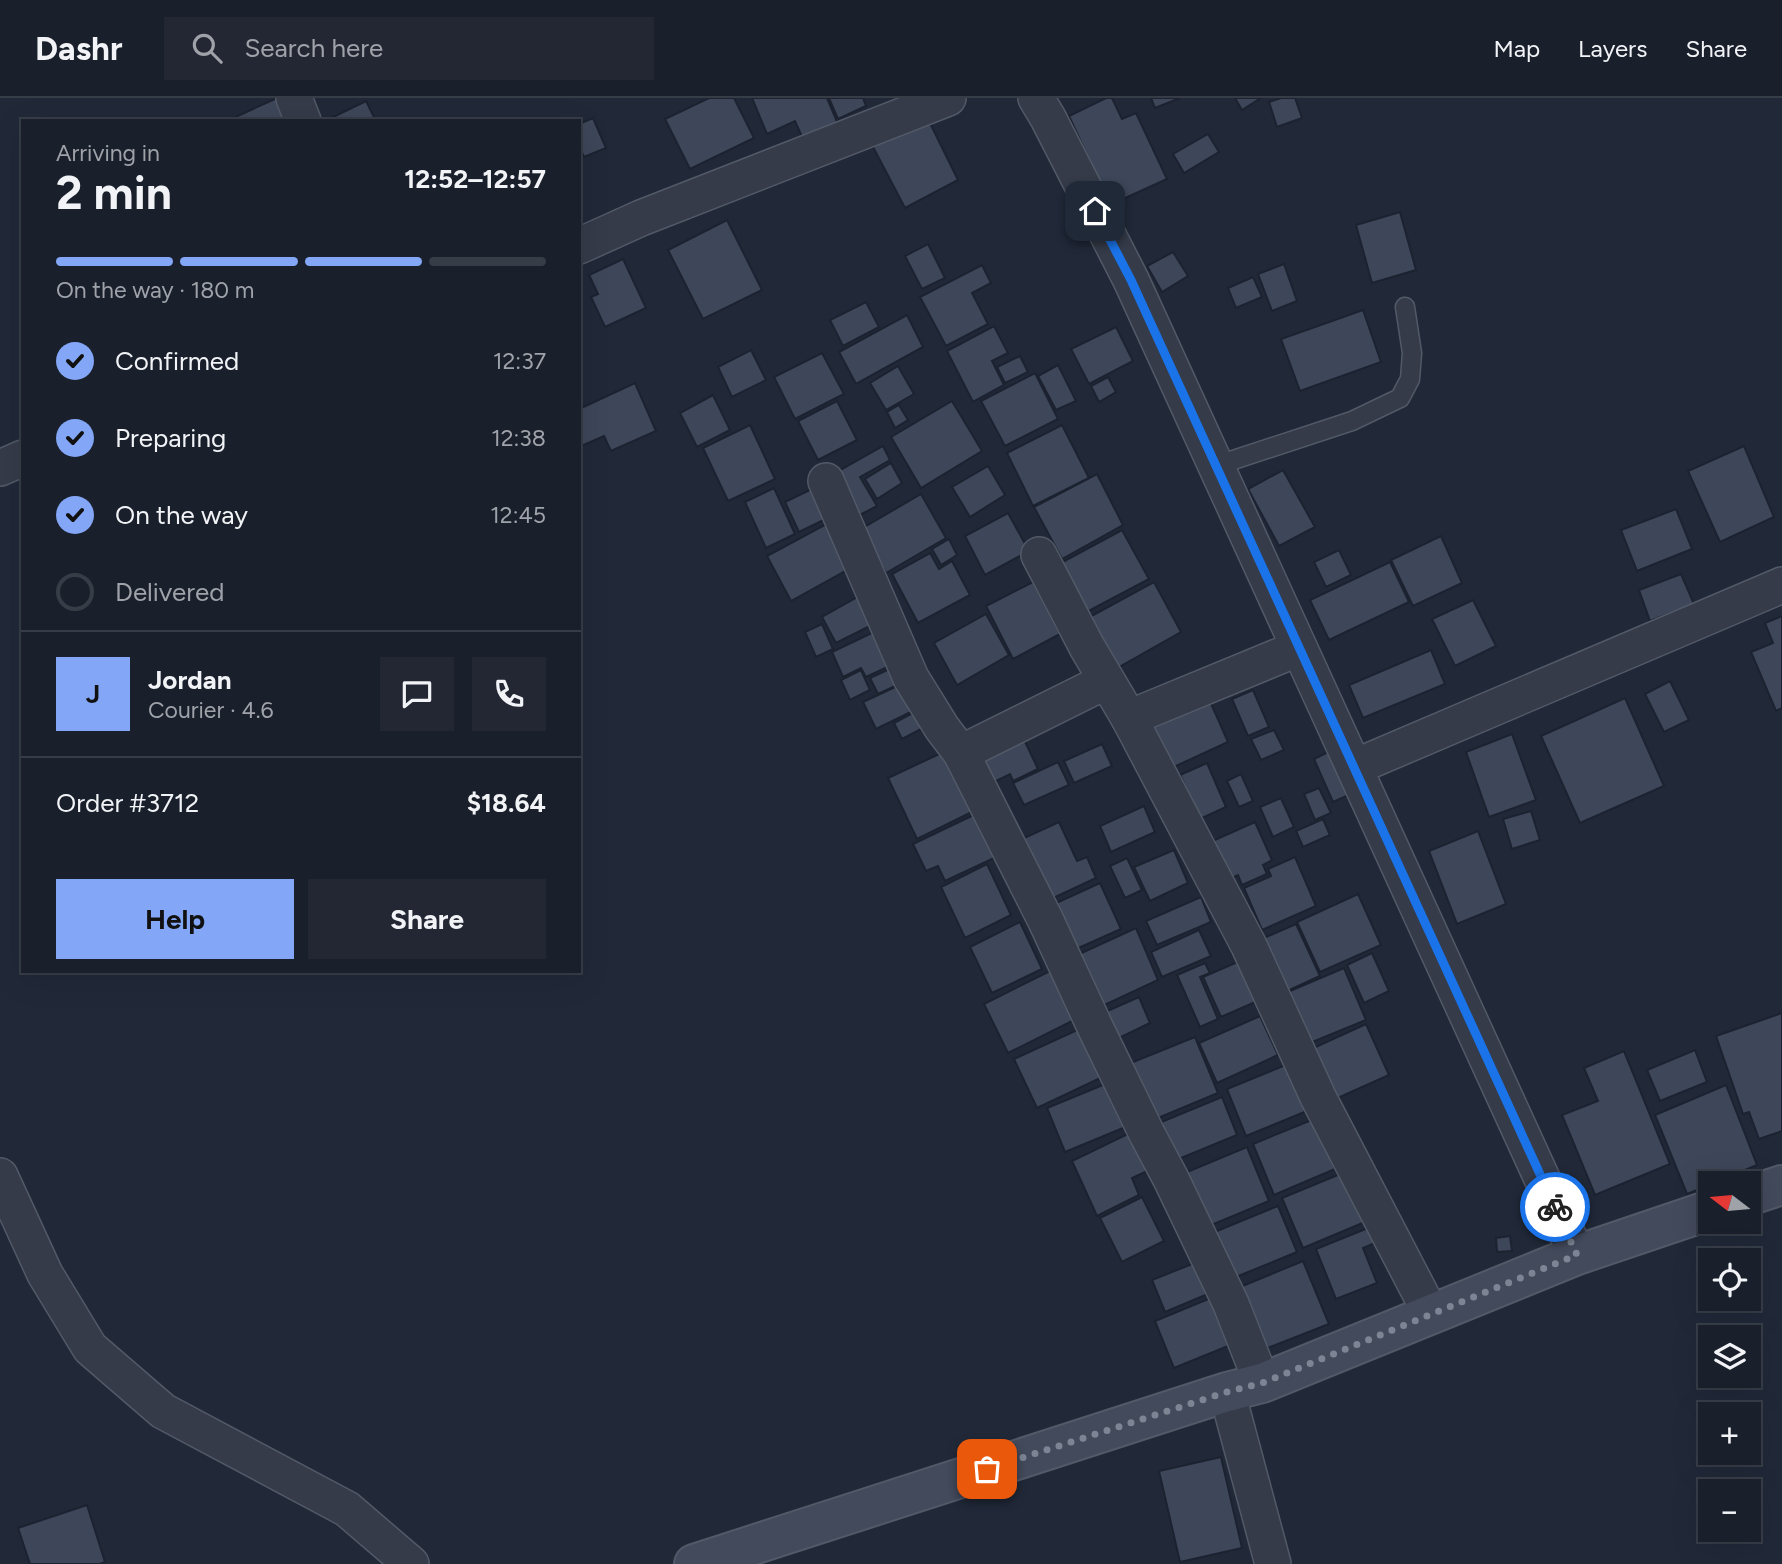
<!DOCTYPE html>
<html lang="en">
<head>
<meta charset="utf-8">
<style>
  :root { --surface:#191f2b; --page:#222733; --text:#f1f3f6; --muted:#9fa2a9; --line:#373d47; --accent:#83a6f7 }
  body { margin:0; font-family:Figtree,sans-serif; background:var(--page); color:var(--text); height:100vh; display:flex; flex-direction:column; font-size:26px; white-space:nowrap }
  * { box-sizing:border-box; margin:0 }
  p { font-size:23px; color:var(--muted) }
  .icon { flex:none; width:38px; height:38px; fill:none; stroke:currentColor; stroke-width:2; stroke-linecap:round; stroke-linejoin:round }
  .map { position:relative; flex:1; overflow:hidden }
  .drawer { position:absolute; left:21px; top:21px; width:560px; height:854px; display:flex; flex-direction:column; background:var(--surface); border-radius:0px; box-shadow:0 7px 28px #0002,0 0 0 2px var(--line) }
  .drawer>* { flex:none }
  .needle { width:46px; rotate:286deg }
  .buttons { position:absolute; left:1698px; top:1073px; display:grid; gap:14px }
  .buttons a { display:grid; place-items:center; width:63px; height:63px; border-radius:0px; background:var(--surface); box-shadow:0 7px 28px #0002,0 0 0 2px var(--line); font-size:35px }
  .pin { position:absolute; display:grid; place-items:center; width:60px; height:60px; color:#fff; margin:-30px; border-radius:14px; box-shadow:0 4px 10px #0006 }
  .courier { position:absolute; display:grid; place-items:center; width:70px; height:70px; margin:-35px; border:5px solid #1a73e8; border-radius:50%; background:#fff; color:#222; box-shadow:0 2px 9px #0007 }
  .head em { font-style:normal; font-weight:700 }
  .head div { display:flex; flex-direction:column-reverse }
  .head { display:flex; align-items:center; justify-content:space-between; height:119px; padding:0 35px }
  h1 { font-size:46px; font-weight:700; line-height:52px }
  .bar { display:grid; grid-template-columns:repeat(4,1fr); gap:10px 7px; align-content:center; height:84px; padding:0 35px }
  .bar i { height:9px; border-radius:5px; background:var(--line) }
  .bar .on { background:var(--accent) }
  .bar p { grid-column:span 4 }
  .line { display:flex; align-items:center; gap:18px; padding:0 35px; border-top:2px solid var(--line) }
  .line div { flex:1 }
  .round { display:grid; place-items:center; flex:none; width:74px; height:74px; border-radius:0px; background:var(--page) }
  ol { padding:0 35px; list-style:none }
  li { display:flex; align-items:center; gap:21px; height:77px }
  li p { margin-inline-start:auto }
  li .icon { padding:7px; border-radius:50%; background:var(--accent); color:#111; stroke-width:4 }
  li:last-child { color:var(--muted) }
  li i { width:38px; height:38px; border:4px solid var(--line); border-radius:50% }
  .cta { display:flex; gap:14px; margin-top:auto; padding:14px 35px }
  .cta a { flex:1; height:80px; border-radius:0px; background:var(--accent); color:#111; font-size:28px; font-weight:700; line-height:80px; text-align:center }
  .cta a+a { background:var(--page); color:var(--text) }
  header { display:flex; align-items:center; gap:42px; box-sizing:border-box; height:98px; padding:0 35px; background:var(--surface); border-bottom:2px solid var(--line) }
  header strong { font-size:33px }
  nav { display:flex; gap:38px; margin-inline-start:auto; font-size:24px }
  .search { width:490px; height:63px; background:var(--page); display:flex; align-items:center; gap:18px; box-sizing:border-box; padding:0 24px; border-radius:0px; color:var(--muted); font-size:26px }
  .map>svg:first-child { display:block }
  .building { fill:#3d4759; stroke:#1c2230; stroke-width:2 }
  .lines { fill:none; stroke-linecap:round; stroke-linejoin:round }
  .lane-casing { stroke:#525967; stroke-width:21 }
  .street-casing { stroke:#525967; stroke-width:38 }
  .secondary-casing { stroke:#525967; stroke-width:42 }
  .lane { stroke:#353b49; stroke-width:18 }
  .street { stroke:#353b49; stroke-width:35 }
  .secondary { stroke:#434a5c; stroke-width:38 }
  .done { stroke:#7d8594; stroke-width:7; stroke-dasharray:0 12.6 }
  .route { stroke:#1a73e8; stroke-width:9 }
</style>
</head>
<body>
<header>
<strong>Dashr</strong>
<div class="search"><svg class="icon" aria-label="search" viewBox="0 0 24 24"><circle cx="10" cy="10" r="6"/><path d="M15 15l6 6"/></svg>Search here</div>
<nav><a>Map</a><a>Layers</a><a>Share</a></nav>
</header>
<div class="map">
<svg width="1782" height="1466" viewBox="0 0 1782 1466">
  <rect width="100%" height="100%" fill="#212939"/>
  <g class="building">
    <path d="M 277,0 L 287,23 L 232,23 L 231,21 Z"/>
    <path d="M 709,0 L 734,0 L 754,40 L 690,71 L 665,21 Z"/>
    <path d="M 752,0 L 827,0 L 838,26 L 803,41 L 795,23 L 767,36 Z"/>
    <path d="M 829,0 L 863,0 L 866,8 L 838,21 Z"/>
    <path d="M 1106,0 L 1112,0 L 1122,21 L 1136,15 L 1167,81 L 1110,107 L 1069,18 Z"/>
    <path d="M 1151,0 L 1180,0 L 1155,10 Z"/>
    <path d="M 1235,0 L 1261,0 L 1242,12 Z"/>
    <path d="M 1281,0 L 1295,0 L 1302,20 L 1277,29 L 1269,4 Z"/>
    <path d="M 366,3 L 376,23 L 325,23 Z"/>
    <path d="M 927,19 L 958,82 L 905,110 L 872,47 Z"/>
    <path d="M 593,20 L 606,50 L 584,59 L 579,48 L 579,26 Z"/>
    <path d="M 1208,36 L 1219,54 L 1184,75 L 1173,56 Z"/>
    <path d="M 1400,114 L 1416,172 L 1372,185 L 1356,127 Z"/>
    <path d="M 727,122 L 762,192 L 703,221 L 668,152 Z"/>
    <path d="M 928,146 L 945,180 L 922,191 L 905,158 Z"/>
    <path d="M 1173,154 L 1188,178 L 1162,194 L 1147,168 Z"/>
    <path d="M 623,161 L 646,210 L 605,229 L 591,199 L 598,196 L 589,177 Z"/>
    <path d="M 1284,166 L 1297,203 L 1272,213 L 1258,176 Z"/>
    <path d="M 982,167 L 991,185 L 972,195 L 988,226 L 946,248 L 920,199 Z"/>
    <path d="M 1253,179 L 1262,199 L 1236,210 L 1228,190 Z"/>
    <path d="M 866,204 L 879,229 L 843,248 L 830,222 Z"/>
    <path d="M 1363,212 L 1381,264 L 1300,293 L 1281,241 Z"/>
    <path d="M 907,217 L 923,249 L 856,286 L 839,254 Z"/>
    <path d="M 994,228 L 1008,255 L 992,263 L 1004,287 L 973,304 L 947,253 Z"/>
    <path d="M 1116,229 L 1133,263 L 1089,286 L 1071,251 Z"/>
    <path d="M 751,252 L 766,282 L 732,299 L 718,269 Z"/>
    <path d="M 822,255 L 844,296 L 795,321 L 774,279 Z"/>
    <path d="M 1020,258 L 1028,274 L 1005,285 L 997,269 Z"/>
    <path d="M 1058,267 L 1076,303 L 1056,312 L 1038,278 Z"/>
    <path d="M 898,268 L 914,296 L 886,312 L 870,285 Z"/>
    <path d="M 1035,275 L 1058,321 L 1005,348 L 981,303 Z"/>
    <path d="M 1108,279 L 1116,294 L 1099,304 L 1091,288 Z"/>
    <path d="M 635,285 L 656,333 L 611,353 L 604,338 L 579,349 L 579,311 Z"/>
    <path d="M 713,297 L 730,332 L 697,349 L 680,315 Z"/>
    <path d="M 837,303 L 857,342 L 818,362 L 798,323 Z"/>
    <path d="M 952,303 L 982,353 L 921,390 L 891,339 Z"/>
    <path d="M 899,307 L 908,322 L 895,330 L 887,314 Z"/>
    <path d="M 750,327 L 775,381 L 728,403 L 703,350 Z"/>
    <path d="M 1062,327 L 1089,380 L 1033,408 L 1007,355 Z"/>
    <path d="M 883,348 L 890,362 L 860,379 L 877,408 L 854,420 L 830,378 Z"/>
    <path d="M 1744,348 L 1774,419 L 1720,444 L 1688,373 Z"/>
    <path d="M 891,365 L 902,385 L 877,401 L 865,381 Z"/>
    <path d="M 988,368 L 1005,397 L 970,419 L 952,389 Z"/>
    <path d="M 1283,372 L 1315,429 L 1279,448 L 1248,391 Z"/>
    <path d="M 1097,376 L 1123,427 L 1062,461 L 1034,409 Z"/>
    <path d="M 820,387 L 834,417 L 799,434 L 785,404 Z"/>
    <path d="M 774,390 L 795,436 L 766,450 L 745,404 Z"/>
    <path d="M 921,396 L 946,440 L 886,475 L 861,431 Z"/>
    <path d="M 1676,411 L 1692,451 L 1637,473 L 1621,432 Z"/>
    <path d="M 1008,415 L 1029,453 L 985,477 L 965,438 Z"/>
    <path d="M 832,423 L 856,467 L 791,503 L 767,458 Z"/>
    <path d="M 1122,432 L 1149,481 L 1083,516 L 1057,467 Z"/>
    <path d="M 1441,438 L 1462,485 L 1413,508 L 1391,462 Z"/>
    <path d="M 949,441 L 957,457 L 941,467 L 932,451 Z"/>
    <path d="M 1339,452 L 1351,477 L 1326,489 L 1314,464 Z"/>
    <path d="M 930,455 L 939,471 L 952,463 L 970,497 L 918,525 L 892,476 Z"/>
    <path d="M 1390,464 L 1409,504 L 1329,542 L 1310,502 Z"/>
    <path d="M 1681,476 L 1694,506 L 1650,523 L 1639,492 Z"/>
    <path d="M 1033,484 L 1060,536 L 1013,561 L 986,508 Z"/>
    <path d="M 1154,484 L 1181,534 L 1112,573 L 1084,522 Z"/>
    <path d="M 861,497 L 876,525 L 836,545 L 822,519 Z"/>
    <path d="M 1473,502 L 1496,548 L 1455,568 L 1432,521 Z"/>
    <path d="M 986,516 L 1009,557 L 957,587 L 934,545 Z"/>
    <path d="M 1782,518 L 1782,610 L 1776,613 L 1751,554 L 1773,545 L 1765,525 Z"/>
    <path d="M 822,526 L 833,551 L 816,559 L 805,534 Z"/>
    <path d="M 878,532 L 894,566 L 866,579 L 861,570 L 843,579 L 832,554 Z"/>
    <path d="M 1431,552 L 1445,586 L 1363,620 L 1349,587 Z"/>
    <path d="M 896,568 L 904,584 L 878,596 L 870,580 Z"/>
    <path d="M 861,572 L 870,592 L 850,602 L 841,582 Z"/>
    <path d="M 908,583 L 921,609 L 876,631 L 863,604 Z"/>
    <path d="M 1670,583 L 1689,622 L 1664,634 L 1645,596 Z"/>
    <path d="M 1253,592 L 1269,629 L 1248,638 L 1232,601 Z"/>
    <path d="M 1206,594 L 1228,644 L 1165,673 L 1143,622 Z"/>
    <path d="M 1625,600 L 1664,688 L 1580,725 L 1541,638 Z"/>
    <path d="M 922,610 L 929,627 L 902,641 L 894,625 Z"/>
    <path d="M 1019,631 L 1038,671 L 1013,683 L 1010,676 L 990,686 L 975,652 Z"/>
    <path d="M 1274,632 L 1284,652 L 1261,662 L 1251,641 Z"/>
    <path d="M 1512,636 L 1536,702 L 1489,719 L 1466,654 Z"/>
    <path d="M 1102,646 L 1112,668 L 1074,685 L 1064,663 Z"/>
    <path d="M 1338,649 L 1358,693 L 1333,704 L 1314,661 Z"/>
    <path d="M 952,650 L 980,710 L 917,741 L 888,680 Z"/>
    <path d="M 1058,664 L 1069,687 L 1024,707 L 1013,685 Z"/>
    <path d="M 1207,665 L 1226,709 L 1200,721 L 1180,677 Z"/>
    <path d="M 1241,676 L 1253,703 L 1239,709 L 1227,683 Z"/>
    <path d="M 1319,690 L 1331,715 L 1315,722 L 1304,696 Z"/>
    <path d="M 1281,700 L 1294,729 L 1273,739 L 1260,709 Z"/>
    <path d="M 1144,708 L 1155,734 L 1111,754 L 1100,728 Z"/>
    <path d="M 984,712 L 1007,754 L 945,783 L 938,768 L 926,773 L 913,746 Z"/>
    <path d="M 1531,713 L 1540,742 L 1512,751 L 1503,721 Z"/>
    <path d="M 1323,721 L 1330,737 L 1303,749 L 1296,733 Z"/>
    <path d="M 1059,724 L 1077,763 L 1087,759 L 1096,780 L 1049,802 L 1022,741 Z"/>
    <path d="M 1255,724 L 1272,762 L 1263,767 L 1267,776 L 1242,787 L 1238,777 L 1225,783 L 1208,745 Z"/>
    <path d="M 1478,733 L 1506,806 L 1457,826 L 1429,753 Z"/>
    <path d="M 1174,752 L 1188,785 L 1150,803 L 1134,769 Z"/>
    <path d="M 1295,759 L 1316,808 L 1262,832 L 1244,790 L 1271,778 L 1268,771 Z"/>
    <path d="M 1127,760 L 1142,792 L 1125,800 L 1110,768 Z"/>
    <path d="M 987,766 L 1011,817 L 965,840 L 941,789 Z"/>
    <path d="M 1100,785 L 1121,831 L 1074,852 L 1054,806 Z"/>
    <path d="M 1358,796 L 1381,847 L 1320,874 L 1297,824 Z"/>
    <path d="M 1201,799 L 1211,824 L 1157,847 L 1146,823 Z"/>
    <path d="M 1020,824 L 1042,871 L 992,895 L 970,849 Z"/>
    <path d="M 1296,826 L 1320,878 L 1274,899 L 1250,846 Z"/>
    <path d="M 1136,830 L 1158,882 L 1098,910 L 1075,858 Z"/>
    <path d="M 1199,832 L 1211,858 L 1162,879 L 1151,854 Z"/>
    <path d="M 1372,855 L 1389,893 L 1364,905 L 1347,867 Z"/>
    <path d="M 1242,862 L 1260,902 L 1221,919 L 1203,879 Z"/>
    <path d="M 1205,865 L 1210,875 L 1200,879 L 1218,921 L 1200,929 L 1177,877 Z"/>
    <path d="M 1060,868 L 1084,917 L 1008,955 L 984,906 Z"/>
    <path d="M 1344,870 L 1366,922 L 1305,947 L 1283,896 Z"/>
    <path d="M 1139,899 L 1150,925 L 1117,941 L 1105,914 Z"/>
    <path d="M 1782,915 L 1782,1033 L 1759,1041 L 1749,1014 L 1743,1016 L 1716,938 Z"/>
    <path d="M 1260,918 L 1278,957 L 1217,985 L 1199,945 Z"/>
    <path d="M 1366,926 L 1389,977 L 1331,1003 L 1309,952 Z"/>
    <path d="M 1088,927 L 1111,975 L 1037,1010 L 1014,961 Z"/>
    <path d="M 1195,939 L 1218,995 L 1146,1025 L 1123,968 Z"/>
    <path d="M 1695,952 L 1707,984 L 1660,1003 L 1647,972 Z"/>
    <path d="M 1624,953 L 1670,1066 L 1595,1097 L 1562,1017 L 1598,1003 L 1584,970 Z"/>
    <path d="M 1288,966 L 1307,1013 L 1246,1038 L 1227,991 Z"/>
    <path d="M 1110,984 L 1128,1028 L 1065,1054 L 1047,1010 Z"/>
    <path d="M 1726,987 L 1757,1067 L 1714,1085 L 1710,1085 L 1710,1087 L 1687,1096 L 1655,1017 Z"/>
    <path d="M 1222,999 L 1237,1037 L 1169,1065 L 1154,1027 Z"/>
    <path d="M 1314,1021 L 1335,1071 L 1274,1097 L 1253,1046 Z"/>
    <path d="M 1138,1031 L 1156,1069 L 1132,1080 L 1139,1097 L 1097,1118 L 1072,1063 Z"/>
    <path d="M 1247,1049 L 1269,1103 L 1209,1128 L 1187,1074 Z"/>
    <path d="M 1345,1074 L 1365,1124 L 1303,1150 L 1282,1100 Z"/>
    <path d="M 1142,1099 L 1164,1143 L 1122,1164 L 1100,1120 Z"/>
    <path d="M 1278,1108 L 1297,1154 L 1231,1181 L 1212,1135 Z"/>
    <path d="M 1368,1130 L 1375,1145 L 1363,1150 L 1377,1185 L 1336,1201 L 1316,1151 Z"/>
    <path d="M 1510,1138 L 1512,1153 L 1497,1154 L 1496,1140 Z"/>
    <path d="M 1202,1162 L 1215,1193 L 1165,1214 L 1152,1182 Z"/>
    <path d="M 1303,1163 L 1329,1226 L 1265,1251 L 1240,1189 Z"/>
    <path d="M 1218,1197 L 1238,1244 L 1174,1270 L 1155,1223 Z"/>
    <path d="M 1221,1359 L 1242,1450 L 1180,1464 L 1159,1373 Z"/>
    <path d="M 87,1407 L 105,1464 L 100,1466 L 30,1466 L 18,1430 Z"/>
  </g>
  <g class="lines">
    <g class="lane-casing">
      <path id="lane" d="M 1215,368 L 1352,323 L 1400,300 L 1410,281 L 1412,255 L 1405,209"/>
    </g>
    <g class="street-casing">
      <g id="street">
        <path d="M 294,0 L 303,23"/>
        <path d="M 1036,0 L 1048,20 L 1131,182 L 1577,1157"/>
        <path d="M 579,148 L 641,120 L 948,0"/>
        <path d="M 0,370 L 23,360"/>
        <path d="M 826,383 L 911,580 L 942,630 L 961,655 L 1046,823 L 1095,929 L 1147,1036 L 1171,1081 L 1231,1206 L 1262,1285"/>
        <path d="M 1039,457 L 1087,549 L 1129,620 L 1249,848 L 1318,999 L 1431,1216"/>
        <path d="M 1129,620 L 1299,550"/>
        <path d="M 961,655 L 1106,583"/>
        <path d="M 1355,669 L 1782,487"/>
        <path d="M 0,1078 L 45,1176 L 90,1250 L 163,1313 L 347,1411 L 411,1466"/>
        <path d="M 1227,1294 L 1273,1466"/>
      </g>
    </g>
    <g class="secondary-casing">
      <g id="secondary">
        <path d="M 1748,1098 L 1782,1087"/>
        <path d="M 694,1466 L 1227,1294 L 1262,1285 L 1577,1157 L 1710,1112"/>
      </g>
    </g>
    <use href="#lane" class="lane"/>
    <use href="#street" class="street"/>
    <use href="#secondary" class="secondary"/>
  </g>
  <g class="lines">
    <path class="done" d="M 987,1371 L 1227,1294 L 1262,1285 L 1577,1157 L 1555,1109"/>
    <path class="route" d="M 1095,113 L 1131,182 L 1555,1109"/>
  </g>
</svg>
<div class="buttons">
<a><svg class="needle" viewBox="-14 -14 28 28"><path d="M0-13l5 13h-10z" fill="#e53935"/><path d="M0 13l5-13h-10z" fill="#9fa2a9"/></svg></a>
<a><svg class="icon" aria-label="locate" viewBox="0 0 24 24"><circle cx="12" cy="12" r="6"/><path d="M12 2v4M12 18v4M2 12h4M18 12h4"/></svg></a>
<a><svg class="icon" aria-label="layers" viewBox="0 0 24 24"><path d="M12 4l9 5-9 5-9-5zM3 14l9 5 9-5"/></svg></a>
<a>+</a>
<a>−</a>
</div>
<div class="pin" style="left:987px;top:1371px;background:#ea580c"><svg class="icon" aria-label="bag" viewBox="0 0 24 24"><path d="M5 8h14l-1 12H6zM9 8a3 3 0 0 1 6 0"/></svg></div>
<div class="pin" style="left:1095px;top:113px;background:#1f2937"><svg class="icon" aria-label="home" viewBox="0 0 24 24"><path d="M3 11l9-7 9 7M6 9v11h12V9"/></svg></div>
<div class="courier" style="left:1555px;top:1109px"><svg class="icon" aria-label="bike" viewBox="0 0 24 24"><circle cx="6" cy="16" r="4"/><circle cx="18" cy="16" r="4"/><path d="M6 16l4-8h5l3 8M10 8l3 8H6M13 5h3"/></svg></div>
<section class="drawer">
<div class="head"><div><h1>2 min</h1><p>Arriving in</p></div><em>12:52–12:57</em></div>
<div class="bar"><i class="on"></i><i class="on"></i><i class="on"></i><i></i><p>On the way · 180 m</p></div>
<ol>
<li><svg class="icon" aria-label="check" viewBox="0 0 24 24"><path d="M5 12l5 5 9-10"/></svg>Confirmed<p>12:37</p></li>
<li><svg class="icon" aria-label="check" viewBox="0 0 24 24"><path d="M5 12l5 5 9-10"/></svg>Preparing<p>12:38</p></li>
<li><svg class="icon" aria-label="check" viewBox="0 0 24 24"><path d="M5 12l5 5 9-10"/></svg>On the way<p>12:45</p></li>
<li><i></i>Delivered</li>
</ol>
<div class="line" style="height:126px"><b class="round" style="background:var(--accent);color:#111">J</b><div><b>Jordan</b><p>Courier · 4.6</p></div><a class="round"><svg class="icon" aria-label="chat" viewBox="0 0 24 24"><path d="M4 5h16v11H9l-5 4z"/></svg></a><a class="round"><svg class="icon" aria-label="phone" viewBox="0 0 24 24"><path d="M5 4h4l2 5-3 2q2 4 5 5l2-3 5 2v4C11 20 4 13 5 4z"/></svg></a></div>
<div class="line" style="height:91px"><div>Order #3712</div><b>$18.64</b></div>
<div class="cta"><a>Help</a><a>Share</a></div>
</section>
</div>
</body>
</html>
